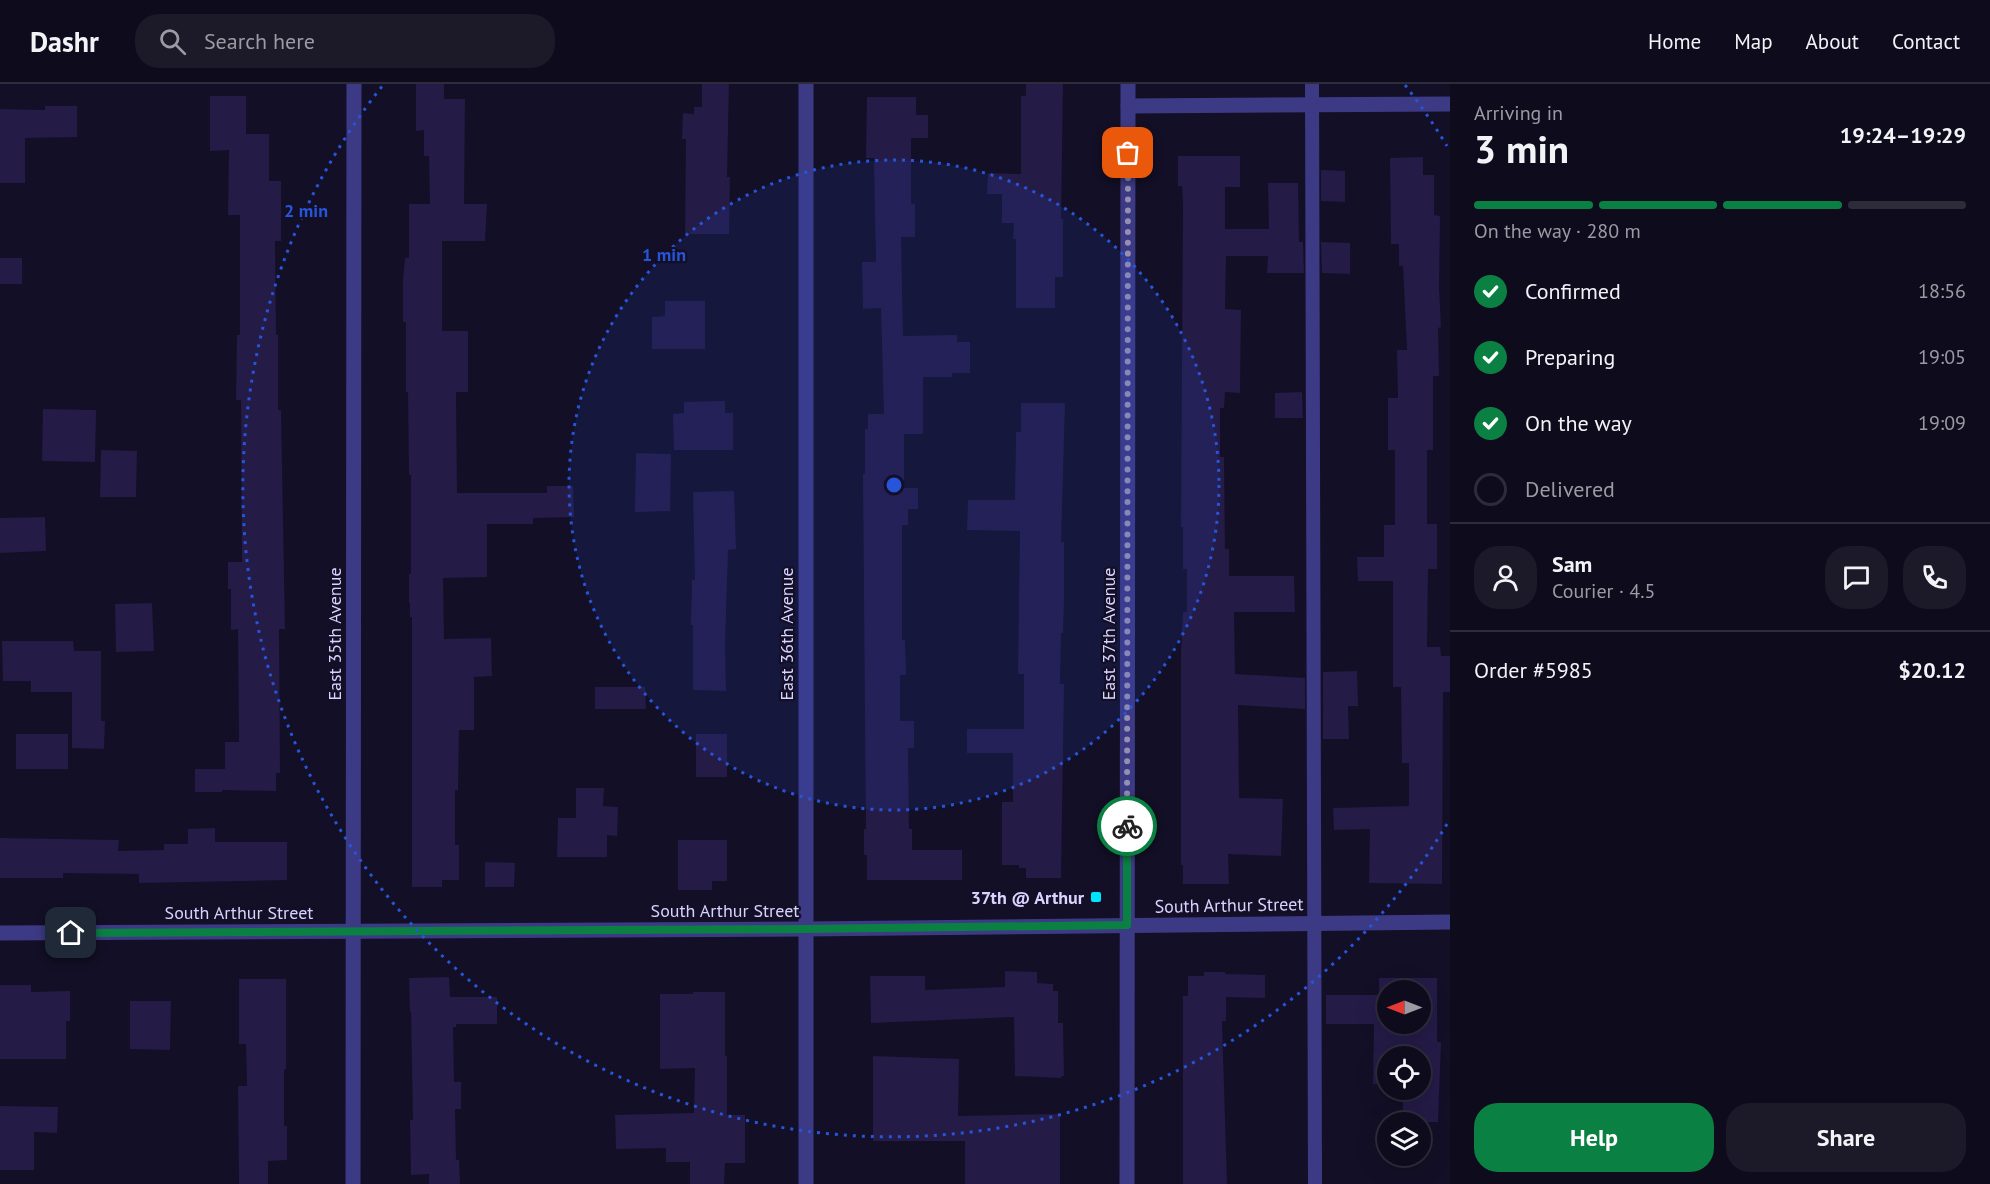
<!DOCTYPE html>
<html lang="en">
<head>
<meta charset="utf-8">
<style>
  :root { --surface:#0e0b1c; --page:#1c1929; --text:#f1f3f6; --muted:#9b9ba3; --line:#2e2b3b; --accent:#0b8043 }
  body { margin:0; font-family:"PT Sans",sans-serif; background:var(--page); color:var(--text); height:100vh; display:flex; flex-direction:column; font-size:22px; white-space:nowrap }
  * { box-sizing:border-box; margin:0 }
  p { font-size:20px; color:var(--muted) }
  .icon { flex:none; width:33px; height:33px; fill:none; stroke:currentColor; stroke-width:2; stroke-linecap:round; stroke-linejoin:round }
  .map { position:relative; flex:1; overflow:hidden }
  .sheet { display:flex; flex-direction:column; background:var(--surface); width:540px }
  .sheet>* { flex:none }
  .needle { width:39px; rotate:270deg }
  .buttons { position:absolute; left:1377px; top:896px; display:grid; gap:12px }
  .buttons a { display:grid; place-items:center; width:54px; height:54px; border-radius:50%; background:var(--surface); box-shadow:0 6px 24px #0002,0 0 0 2px var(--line); font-size:30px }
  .pin { position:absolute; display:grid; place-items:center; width:51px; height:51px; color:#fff; margin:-26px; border-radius:12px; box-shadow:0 3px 9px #0006 }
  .courier { position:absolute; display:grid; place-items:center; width:60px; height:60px; margin:-30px; border:4px solid #0b8043; border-radius:50%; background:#fff; color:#222; box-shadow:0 2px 8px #0007 }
  .head em { font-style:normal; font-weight:700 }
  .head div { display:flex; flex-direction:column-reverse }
  .head { display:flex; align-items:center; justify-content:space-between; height:102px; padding:0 24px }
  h1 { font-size:39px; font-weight:700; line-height:45px }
  .bar { display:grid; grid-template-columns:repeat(4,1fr); gap:9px 6px; align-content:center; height:72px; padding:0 24px }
  .bar i { height:8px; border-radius:4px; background:var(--line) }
  .bar .selected { background:var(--accent) }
  .bar p { grid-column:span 4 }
  .line { display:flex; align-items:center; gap:15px; padding:0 24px; border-top:2px solid var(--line) }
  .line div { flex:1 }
  .round { display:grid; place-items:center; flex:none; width:63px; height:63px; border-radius:24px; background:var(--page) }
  ol { padding:0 24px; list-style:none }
  li { display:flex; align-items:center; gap:18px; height:66px }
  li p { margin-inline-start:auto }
  li .icon { padding:6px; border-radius:50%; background:var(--accent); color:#fff; stroke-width:4 }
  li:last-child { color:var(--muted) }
  li i { width:33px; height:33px; border:3px solid var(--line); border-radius:50% }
  .button { display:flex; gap:12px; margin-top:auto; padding:12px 24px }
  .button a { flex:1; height:69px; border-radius:24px; background:var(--accent); color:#fff; font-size:24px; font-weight:700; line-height:69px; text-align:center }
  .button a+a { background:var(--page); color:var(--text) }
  header { display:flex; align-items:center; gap:36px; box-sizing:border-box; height:84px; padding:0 30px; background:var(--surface); border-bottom:2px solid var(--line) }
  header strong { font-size:28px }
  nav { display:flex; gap:33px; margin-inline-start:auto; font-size:21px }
  .search { width:420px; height:54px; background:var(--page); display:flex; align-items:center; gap:15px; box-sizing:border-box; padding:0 21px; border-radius:24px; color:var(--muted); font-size:22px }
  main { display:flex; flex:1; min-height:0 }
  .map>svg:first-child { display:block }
  .building { fill:#241b47; fill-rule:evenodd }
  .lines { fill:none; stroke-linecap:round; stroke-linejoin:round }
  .service { stroke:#3d3a85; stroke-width:14 }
  .minor { stroke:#3d3a85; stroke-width:15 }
  .tertiary { stroke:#3d3a85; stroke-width:15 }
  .done { stroke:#948fb3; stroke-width:6; stroke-dasharray:0 10.8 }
  .route { stroke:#0b8043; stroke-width:8 }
  .ring { fill:none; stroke:#2655da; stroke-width:3; stroke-dasharray:3 6 }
  .poi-dot { fill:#00e5ff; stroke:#130f26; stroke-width:2 }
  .labels { text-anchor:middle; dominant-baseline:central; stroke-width:4.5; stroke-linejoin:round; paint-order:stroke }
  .street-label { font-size:18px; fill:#d9d4ff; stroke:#130f26 }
  .poi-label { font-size:18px; font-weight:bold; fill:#d9d4ff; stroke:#130f26; text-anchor:end }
  .centre { fill:#2655da; stroke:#130f26; stroke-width:3 }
  .ring-label { font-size:18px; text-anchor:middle; font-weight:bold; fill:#2655da; stroke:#130f26; stroke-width:4.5; stroke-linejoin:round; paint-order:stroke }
</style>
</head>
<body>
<header>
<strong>Dashr</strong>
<div class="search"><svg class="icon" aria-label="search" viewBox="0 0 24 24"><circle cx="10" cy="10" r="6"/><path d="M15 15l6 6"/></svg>Search here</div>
<nav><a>Home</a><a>Map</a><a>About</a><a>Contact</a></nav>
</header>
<main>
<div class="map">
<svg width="1450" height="1100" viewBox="0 0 1450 1100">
  <rect width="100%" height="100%" fill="#130f26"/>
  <g class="building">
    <path d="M 416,0 L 444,0 L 444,15 L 465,15 L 464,120 L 487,120 L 485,157 L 442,157 L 442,247 L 468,247 L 468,308 L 456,308 L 457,409 L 547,409 L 547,402 L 573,402 L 574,433 L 533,434 L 533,440 L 487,440 L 487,493 L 443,494 L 444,555 L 491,554 L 492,592 L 474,593 L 474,646 L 459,646 L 458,706 L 455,706 L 455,761 L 459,761 L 459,796 L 442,796 L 442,803 L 412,803 L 412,533 L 410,533 L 410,519 L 409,519 L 409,490 L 411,490 L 411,391 L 409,391 L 408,308 L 406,308 L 406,238 L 403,238 L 403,196 L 405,174 L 409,174 L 409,120 L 430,120 L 429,72 L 424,72 L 424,46 L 416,47 Z"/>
    <path d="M 702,0 L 729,0 L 727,93 L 730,93 L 729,150 L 685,150 L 686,55 L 682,55 L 683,29 L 694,30 L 694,23 L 702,23 Z"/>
    <path d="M 1026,0 L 1063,0 L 1061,135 L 1063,135 L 1063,193 L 1055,193 L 1055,224 L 1016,224 L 1016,155 L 1013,155 L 1014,139 L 1002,139 L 1002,110 L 987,110 L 988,89 L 1021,90 L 1021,12 L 1026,12 Z"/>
    <path d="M 210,12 L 246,12 L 246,50 L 269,50 L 269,97 L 281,97 L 281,157 L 275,157 L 276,251 L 278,251 L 278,326 L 281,326 L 285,545 L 279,545 L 280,689 L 276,689 L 276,707 L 222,706 L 222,708 L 195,708 L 195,685 L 225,685 L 225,658 L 239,658 L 238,545 L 231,546 L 231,505 L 228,505 L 228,478 L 242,478 L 241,316 L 236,316 L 237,251 L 240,251 L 240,131 L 228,131 L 229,66 L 210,67 Z"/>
    <path d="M 867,13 L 916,13 L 916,31 L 928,31 L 928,54 L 911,54 L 911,120 L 915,120 L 915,153 L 901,153 L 903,252 L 957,251 L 957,258 L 970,258 L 970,289 L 952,289 L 952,293 L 923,293 L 923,350 L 904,350 L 904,404 L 918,404 L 918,425 L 908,425 L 908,441 L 902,441 L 902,556 L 905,556 L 906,591 L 900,591 L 900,637 L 914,637 L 914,664 L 908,664 L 909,745 L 912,745 L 912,766 L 962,766 L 962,796 L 867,796 L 867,771 L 864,771 L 864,745 L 866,745 L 863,390 L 865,390 L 865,345 L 868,345 L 868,330 L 884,330 L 881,224 L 863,225 L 862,178 L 876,178 L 874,74 L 866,74 Z"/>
    <path d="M 45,22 L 77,22 L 77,53 L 25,54 L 25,99 L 0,99 L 0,25 L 45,26 Z"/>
    <path d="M 1178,72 L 1240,72 L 1240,103 L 1225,103 L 1225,145 L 1269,145 L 1268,99 L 1298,99 L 1299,158 L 1303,158 L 1304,189 L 1267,189 L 1268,172 L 1226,172 L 1225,225 L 1241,226 L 1240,309 L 1225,308 L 1224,324 L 1220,324 L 1220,373 L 1224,373 L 1225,465 L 1229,465 L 1229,492 L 1294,492 L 1295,528 L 1234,528 L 1235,590 L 1305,594 L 1305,625 L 1238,621 L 1239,714 L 1283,715 L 1281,772 L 1228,770 L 1229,800 L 1183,800 L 1183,781 L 1181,781 L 1181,567 L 1183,528 L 1187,528 L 1187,485 L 1183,485 L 1183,443 L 1181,443 L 1183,120 L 1182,102 L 1178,102 Z"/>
    <path d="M 1423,73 L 1423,91 L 1434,91 L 1434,131 L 1440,132 L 1439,204 L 1441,243 L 1438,244 L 1439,292 L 1433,292 L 1433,366 L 1427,366 L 1427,440 L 1437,440 L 1437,485 L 1428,485 L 1427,563 L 1440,563 L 1441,572 L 1450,572 L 1450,608 L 1443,608 L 1442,800 L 1369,799 L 1370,745 L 1334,746 L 1333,724 L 1409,722 L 1409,679 L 1402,679 L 1401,603 L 1393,603 L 1393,497 L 1358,497 L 1357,473 L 1384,473 L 1384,441 L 1395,441 L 1395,366 L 1388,366 L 1388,314 L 1398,314 L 1397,266 L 1407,266 L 1403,182 L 1399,182 L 1399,160 L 1391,160 L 1390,74 Z"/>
    <path d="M 1321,86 L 1345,87 L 1345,118 L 1321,117 Z"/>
    <path d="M 1321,158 L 1350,159 L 1350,190 L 1322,189 Z"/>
    <rect x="0" y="174" width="22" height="26"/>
    <path d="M 665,217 L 705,217 L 705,265 L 652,265 L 652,233 L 665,232 Z"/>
    <path d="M 1302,308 L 1303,334 L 1275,334 L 1275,309 Z"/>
    <path d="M 725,317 L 725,329 L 733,329 L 733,366 L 674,366 L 673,330 L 684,329 L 684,318 Z"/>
    <path d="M 1021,319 L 1065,319 L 1061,458 L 1064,458 L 1064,516 L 1063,549 L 1061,549 L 1060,600 L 1064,600 L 1061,794 L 1026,794 L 1026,784 L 1019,784 L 1019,781 L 1002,781 L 1002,718 L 1013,718 L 1013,669 L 967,669 L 967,645 L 1024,645 L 1024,590 L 1018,590 L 1020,447 L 967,446 L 968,416 L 1015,416 L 1016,348 L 1021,348 Z"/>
    <path d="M 43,325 L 96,326 L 95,378 L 42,377 Z"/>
    <path d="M 101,366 L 137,367 L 136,413 L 100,413 Z"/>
    <path d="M 636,369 L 671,370 L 670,427 L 635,428 Z"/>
    <path d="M 734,407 L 736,465 L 728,466 L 725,560 L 726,607 L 693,606 L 693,541 L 691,541 L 692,496 L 695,496 L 693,408 Z"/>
    <path d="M 45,433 L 46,467 L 0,469 L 0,434 Z"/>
    <path d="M 152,519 L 154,567 L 116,568 L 115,520 Z"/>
    <path d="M 2,557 L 73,557 L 74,567 L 101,567 L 101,637 L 105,637 L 104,665 L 72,664 L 72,608 L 31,608 L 31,597 L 3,597 Z"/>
    <path d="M 1357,587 L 1358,622 L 1348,622 L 1349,655 L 1323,655 L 1323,588 Z"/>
    <path d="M 595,603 L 645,603 L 646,625 L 595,625 Z"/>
    <rect x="16" y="650" width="52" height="35"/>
    <rect x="696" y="650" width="31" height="43"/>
    <path d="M 576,704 L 604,704 L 603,722 L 618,723 L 617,752 L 607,751 L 607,773 L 557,773 L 558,734 L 576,734 Z"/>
    <path d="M 215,744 L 215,758 L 287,758 L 287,796 L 139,799 L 139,790 L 63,789 L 63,794 L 0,794 L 0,754 L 119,756 L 118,767 L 164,766 L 164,760 L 188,760 L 188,745 Z"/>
    <path d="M 678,756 L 727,756 L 727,797 L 712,797 L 712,806 L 678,806 Z"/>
    <path d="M 485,778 L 515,779 L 514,803 L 485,803 Z"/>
    <path d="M 1005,887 L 1037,888 L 1037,899 L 1053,900 L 1053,907 L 1058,907 L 1058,939 L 1063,939 L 1064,992 L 1061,992 L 1061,994 L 1015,992 L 1014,933 L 871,939 L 870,892 L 925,892 L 925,906 L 1005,903 Z"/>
    <path d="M 1204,888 L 1225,888 L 1225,890 L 1265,891 L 1265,914 L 1226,913 L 1226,937 L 1222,937 L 1227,1100 L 1183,1100 L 1183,912 L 1188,912 L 1188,892 L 1204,892 Z"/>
    <path d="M 449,893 L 450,913 L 497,913 L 497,940 L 456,940 L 456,943 L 453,943 L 454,998 L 461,998 L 461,1025 L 455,1025 L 456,1076 L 459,1076 L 460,1100 L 429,1100 L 429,1090 L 411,1091 L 410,1036 L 413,1036 L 411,928 L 410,928 L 409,894 Z"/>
    <path d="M 1379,894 L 1437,894 L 1437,958 L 1441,958 L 1438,1038 L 1403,1038 L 1403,1005 L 1420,1005 L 1420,972 L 1388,972 L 1388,1000 L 1373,1000 L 1374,940 L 1326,940 L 1326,911 L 1379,911 ZM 1388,906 L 1420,906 L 1420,939 L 1388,939 Z"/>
    <path d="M 239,895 L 286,895 L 286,985 L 284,985 L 284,1042 L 287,1042 L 287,1076 L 268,1077 L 268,1100 L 239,1100 L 238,1002 L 247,1002 L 246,960 L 239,960 Z"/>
    <path d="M 0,901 L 31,901 L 31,908 L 70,907 L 70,937 L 66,937 L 66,975 L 0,975 Z"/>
    <path d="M 693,908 L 725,908 L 725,972 L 727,972 L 727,1031 L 745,1031 L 745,1079 L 725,1079 L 724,1100 L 690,1100 L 690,1078 L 666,1078 L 666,1064 L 616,1065 L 615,1031 L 694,1029 L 695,984 L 660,985 L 660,910 L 693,910 Z"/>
    <path d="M 130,917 L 171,917 L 170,966 L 130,965 Z"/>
    <path d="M 873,972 L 959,975 L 958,1032 L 1060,1030 L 1060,1100 L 965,1100 L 965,1057 L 873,1057 Z"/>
    <path d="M 0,1022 L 58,1023 L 57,1049 L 34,1048 L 34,1086 L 0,1086 Z"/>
  </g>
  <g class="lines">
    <path class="service" d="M 1312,0 L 1315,1100"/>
    <g class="minor">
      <path d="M 806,0 L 806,1100"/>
      <path d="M 1128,22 L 1450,20"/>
      <path d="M 0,849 L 806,845 L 1450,838"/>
      <path d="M 353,1100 L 354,0"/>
    </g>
    <path class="tertiary" d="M 1127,1100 L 1128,0"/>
  </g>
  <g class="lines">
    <path class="done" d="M 1127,742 L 1128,69"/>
    <path class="route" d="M 71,849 L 806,845 L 1127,841 L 1127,742"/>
  </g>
  <circle cx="894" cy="401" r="325" fill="#2655da" fill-opacity=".12"/>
  <g class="ring">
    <circle cx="894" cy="401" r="325"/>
    <path d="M1447 740A649 649 0 1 1 383 1M1405 1A649 649 0 0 1 1447 62"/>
  </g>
  <rect class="poi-dot" x="1090" y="807" width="12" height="12" rx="3"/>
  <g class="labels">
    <g class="street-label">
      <text transform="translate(334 550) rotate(-90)">East 35th Avenue</text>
      <text transform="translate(786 550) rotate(-90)">East 36th Avenue</text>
      <text transform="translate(1108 550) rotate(-90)">East 37th Avenue</text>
      <text transform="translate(1229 821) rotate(-1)">South Arthur Street</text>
      <text x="725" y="826">South Arthur Street</text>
      <text x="239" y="828">South Arthur Street</text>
    </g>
    <g class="poi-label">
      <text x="1084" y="813">37th @ Arthur</text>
    </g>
  </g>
  <circle cx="894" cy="401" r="9" class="centre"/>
  <g class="ring-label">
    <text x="306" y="133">2 min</text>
    <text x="664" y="177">1 min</text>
  </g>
</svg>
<div class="buttons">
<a><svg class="needle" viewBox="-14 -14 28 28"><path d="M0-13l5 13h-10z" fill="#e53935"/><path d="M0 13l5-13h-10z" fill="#9b9ba3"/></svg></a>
<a><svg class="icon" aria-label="locate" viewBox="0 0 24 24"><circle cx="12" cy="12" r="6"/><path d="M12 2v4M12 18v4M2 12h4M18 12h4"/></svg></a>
<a><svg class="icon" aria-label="layers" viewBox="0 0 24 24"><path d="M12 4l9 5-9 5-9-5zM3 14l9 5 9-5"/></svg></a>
</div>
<div class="pin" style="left:1128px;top:69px;background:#ea580c"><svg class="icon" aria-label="bag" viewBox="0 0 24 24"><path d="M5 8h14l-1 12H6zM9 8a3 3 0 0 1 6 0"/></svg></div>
<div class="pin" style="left:71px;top:849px;background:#1f2937"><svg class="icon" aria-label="home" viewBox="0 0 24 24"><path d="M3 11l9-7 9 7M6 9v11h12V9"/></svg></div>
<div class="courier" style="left:1127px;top:742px"><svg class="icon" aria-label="bike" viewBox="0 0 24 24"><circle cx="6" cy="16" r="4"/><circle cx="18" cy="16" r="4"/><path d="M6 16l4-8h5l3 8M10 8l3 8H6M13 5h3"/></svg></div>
</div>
<section class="sheet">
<div class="head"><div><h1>3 min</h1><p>Arriving in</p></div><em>19:24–19:29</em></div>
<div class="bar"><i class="selected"></i><i class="selected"></i><i class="selected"></i><i></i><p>On the way · 280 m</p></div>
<ol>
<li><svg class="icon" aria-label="check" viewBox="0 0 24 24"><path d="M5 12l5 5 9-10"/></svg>Confirmed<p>18:56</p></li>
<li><svg class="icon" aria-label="check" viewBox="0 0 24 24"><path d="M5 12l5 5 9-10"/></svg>Preparing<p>19:05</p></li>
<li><svg class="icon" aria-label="check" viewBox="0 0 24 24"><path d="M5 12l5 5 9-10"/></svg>On the way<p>19:09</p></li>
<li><i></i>Delivered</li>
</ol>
<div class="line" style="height:108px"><a class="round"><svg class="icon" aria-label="person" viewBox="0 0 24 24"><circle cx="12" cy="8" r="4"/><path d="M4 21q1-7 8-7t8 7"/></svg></a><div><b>Sam</b><p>Courier · 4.5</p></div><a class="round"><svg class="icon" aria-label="chat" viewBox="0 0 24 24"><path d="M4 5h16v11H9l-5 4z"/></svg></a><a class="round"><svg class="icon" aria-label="phone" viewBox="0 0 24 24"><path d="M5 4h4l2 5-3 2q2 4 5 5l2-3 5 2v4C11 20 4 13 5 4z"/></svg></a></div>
<div class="line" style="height:78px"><div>Order #5985</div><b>$20.12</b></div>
<div class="button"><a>Help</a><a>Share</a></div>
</section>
</main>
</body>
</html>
